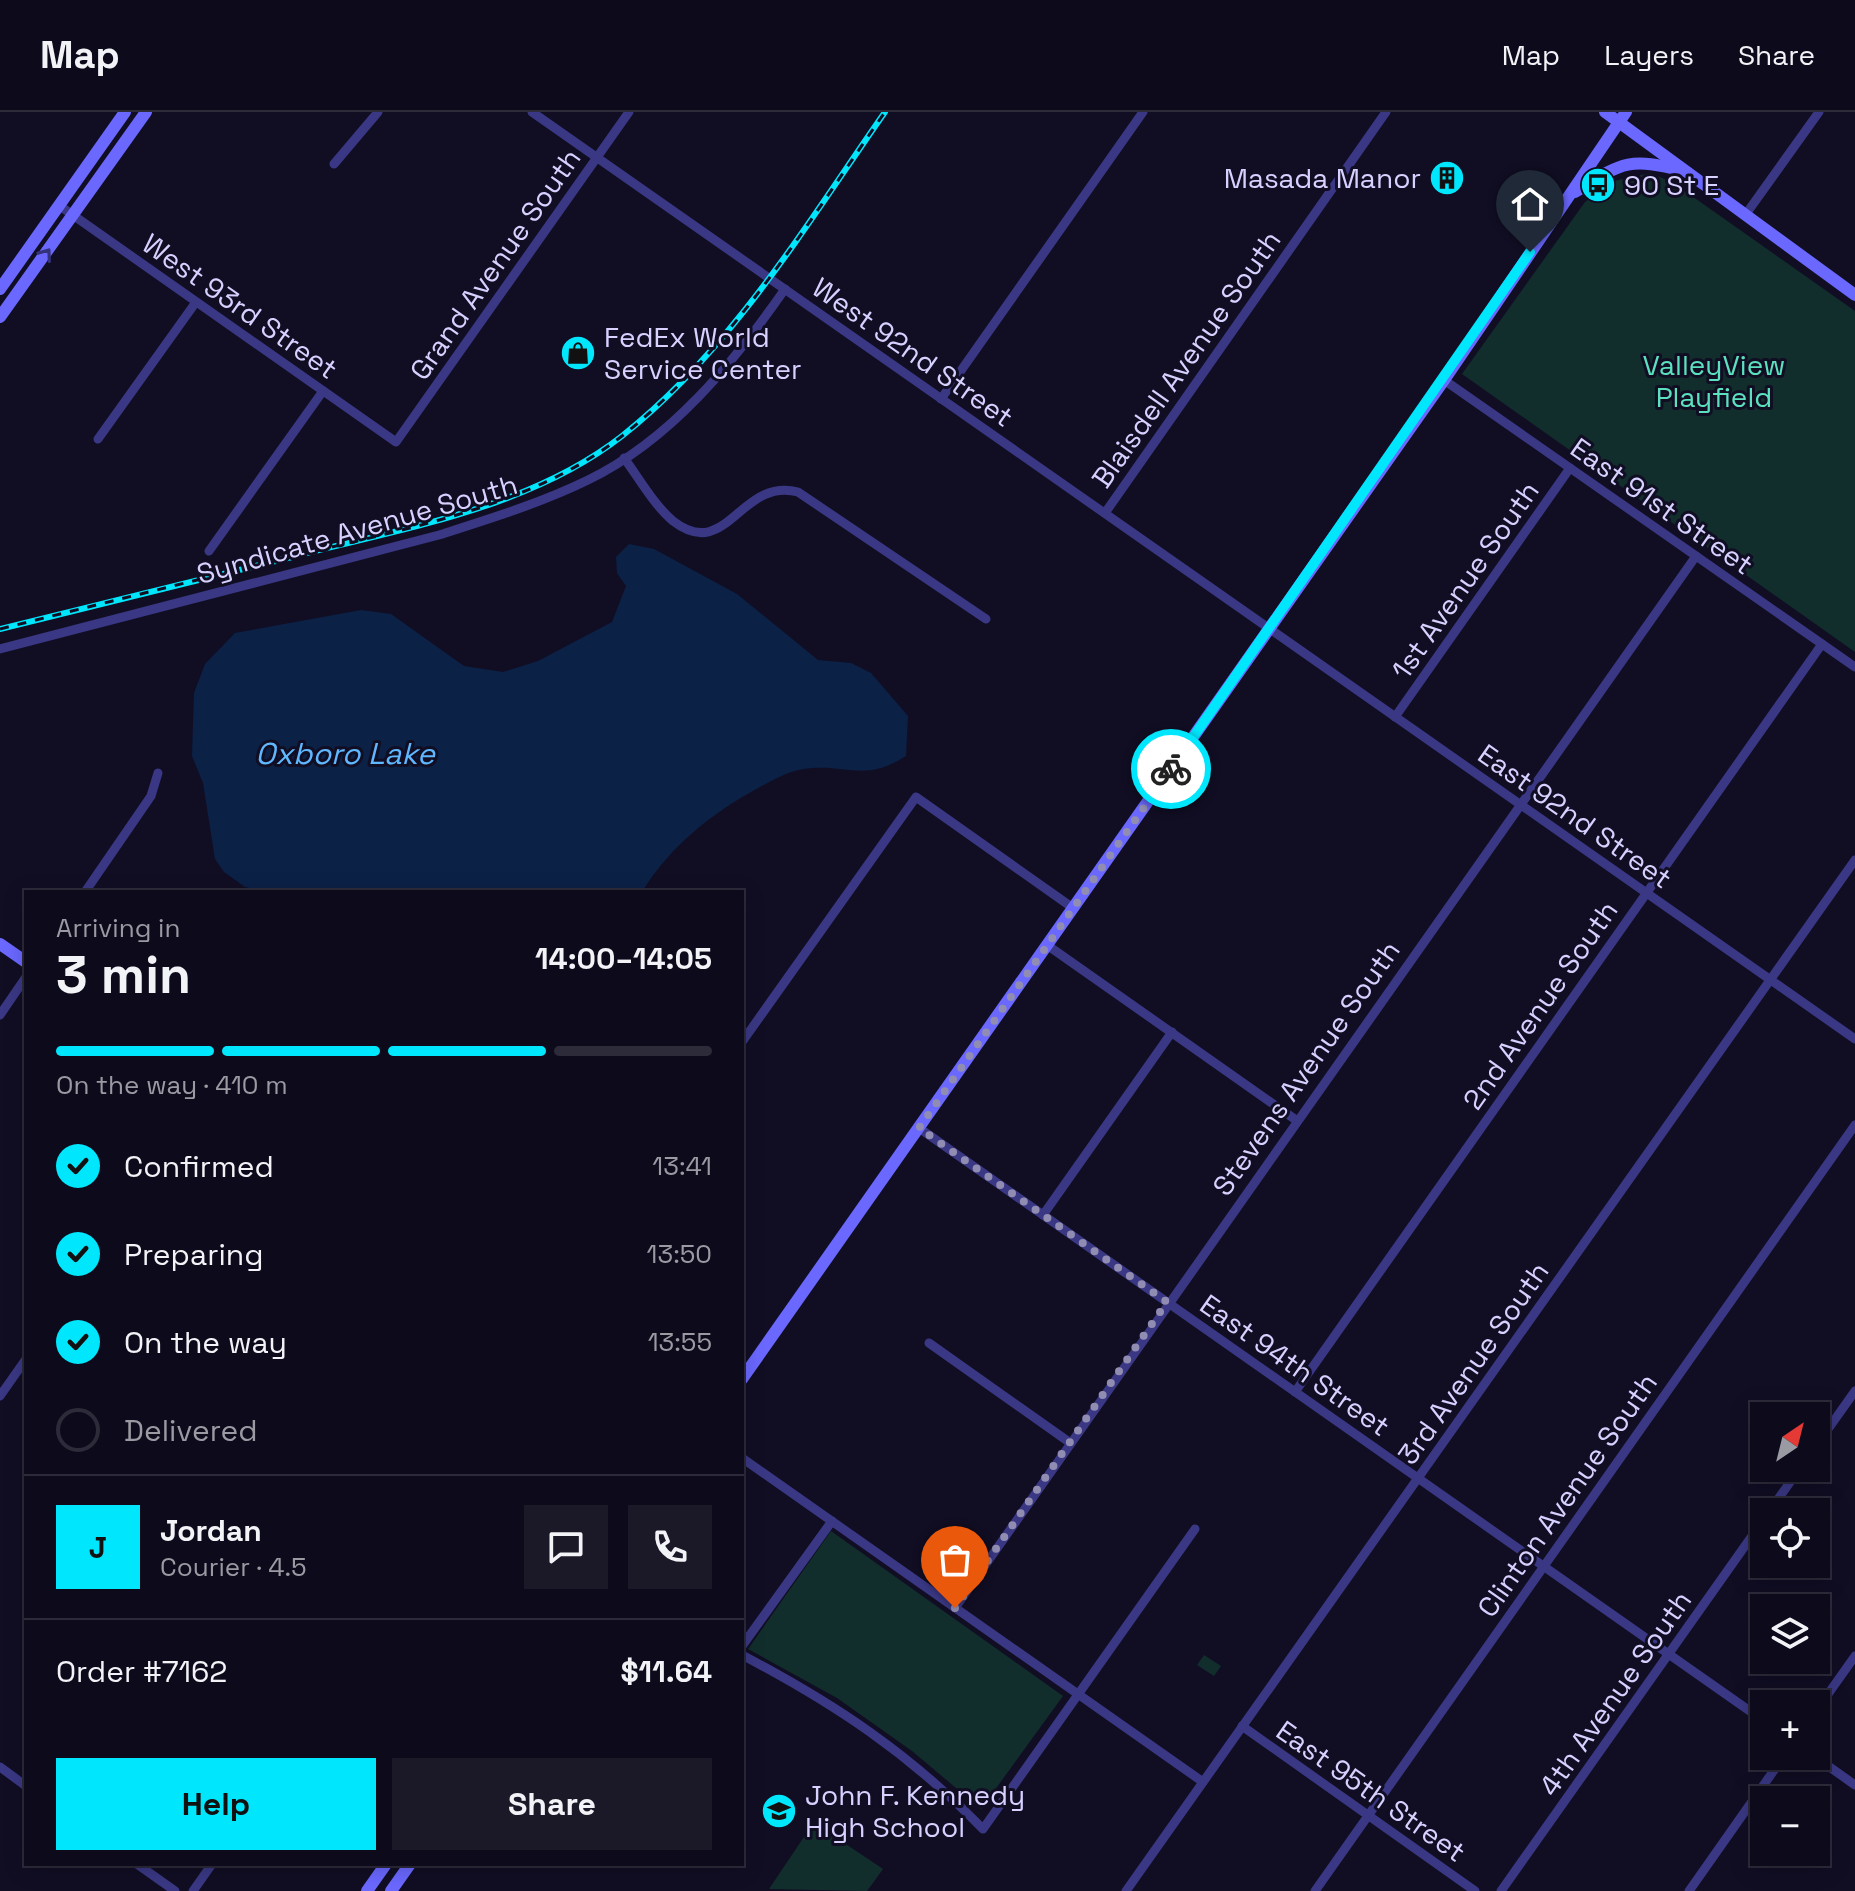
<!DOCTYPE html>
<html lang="en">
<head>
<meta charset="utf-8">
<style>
  :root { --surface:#0d0a1b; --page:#1b1828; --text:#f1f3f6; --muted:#9a9aa3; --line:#2d2b3a; --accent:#00e6fc }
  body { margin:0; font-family:"Space Grotesk",sans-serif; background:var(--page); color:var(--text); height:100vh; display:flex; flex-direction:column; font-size:30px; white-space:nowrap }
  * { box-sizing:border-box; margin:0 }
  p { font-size:26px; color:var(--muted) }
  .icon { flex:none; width:44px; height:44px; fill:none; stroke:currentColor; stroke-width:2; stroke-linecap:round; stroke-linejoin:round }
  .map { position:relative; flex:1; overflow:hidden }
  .details { position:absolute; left:24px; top:778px; width:720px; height:976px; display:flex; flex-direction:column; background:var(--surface); border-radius:0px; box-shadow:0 4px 20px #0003,0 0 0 2px var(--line) }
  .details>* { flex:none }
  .needle { width:52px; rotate:35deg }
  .tools { position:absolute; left:1750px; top:1290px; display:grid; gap:16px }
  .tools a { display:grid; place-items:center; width:80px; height:80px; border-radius:0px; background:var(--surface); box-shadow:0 4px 20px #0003,0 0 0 2px var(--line); font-size:40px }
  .pin { position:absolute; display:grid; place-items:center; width:68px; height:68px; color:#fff; margin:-82px -34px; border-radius:50% 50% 50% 0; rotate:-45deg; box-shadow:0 0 8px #0007 }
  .pin .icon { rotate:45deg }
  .courier { position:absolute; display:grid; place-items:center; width:80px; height:80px; margin:-40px; border:6px solid #00e6fc; border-radius:50%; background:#fff; color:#222; box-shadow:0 2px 10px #0007 }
  .overview em { font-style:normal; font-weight:800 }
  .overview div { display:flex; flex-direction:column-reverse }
  .overview { display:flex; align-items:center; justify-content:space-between; height:136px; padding:0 32px }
  h1 { font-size:52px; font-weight:800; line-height:60px }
  .bar { display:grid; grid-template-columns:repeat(4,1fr); gap:12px 8px; align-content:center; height:96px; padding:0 32px }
  .bar i { height:10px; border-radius:6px; background:var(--line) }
  .bar .on { background:var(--accent) }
  .bar p { grid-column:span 4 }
  .line { display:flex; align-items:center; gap:20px; padding:0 32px; border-top:2px solid var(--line) }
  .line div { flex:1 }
  .round { display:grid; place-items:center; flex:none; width:84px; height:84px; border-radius:0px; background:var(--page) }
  ol { padding:0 32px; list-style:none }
  li { display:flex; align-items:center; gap:24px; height:88px }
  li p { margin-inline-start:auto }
  li .icon { padding:8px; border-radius:50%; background:var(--accent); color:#111; stroke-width:4 }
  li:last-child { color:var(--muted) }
  li i { width:44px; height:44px; border:4px solid var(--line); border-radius:50% }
  .cta { display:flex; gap:16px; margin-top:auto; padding:16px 32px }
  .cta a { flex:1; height:92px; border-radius:0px; background:var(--accent); color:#111; font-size:32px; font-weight:800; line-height:92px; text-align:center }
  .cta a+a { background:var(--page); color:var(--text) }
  header { display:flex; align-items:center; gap:48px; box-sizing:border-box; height:112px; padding:0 40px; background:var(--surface); border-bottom:2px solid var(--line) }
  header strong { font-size:38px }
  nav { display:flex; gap:44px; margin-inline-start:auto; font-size:28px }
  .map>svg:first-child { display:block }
  .green { fill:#112e2d }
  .water { fill:#0b2146 }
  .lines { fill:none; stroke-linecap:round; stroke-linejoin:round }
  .street { stroke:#3a3884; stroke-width:9 }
  .secondary { stroke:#6a68ff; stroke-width:12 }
  .rail-casing { stroke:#00e6fc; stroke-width:6 }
  .rail { stroke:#110e24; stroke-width:3; stroke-dasharray:9; stroke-linecap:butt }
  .oneway { stroke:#35327c }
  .done { stroke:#918db2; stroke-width:8; stroke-dasharray:0 14.4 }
  .route { stroke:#00e6fc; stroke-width:10 }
  .labels { text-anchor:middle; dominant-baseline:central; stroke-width:6; stroke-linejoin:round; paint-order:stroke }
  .poi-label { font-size:28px; fill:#d6d1ff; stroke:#110e24; text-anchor:start }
  .street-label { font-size:28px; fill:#d6d1ff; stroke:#110e24 }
  .park-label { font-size:28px; fill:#5be1be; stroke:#110e24 }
  .water-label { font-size:30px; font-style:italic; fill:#5fb7ff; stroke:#110e24 }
</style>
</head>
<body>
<header>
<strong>Map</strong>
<nav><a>Map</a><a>Layers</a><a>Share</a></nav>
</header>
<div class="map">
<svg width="1855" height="1779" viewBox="0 0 1855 1779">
  <rect width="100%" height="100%" fill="#110e24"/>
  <g class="green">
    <path d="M 1650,61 L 1672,70 L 1855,199 L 1855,540 L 1462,262 L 1585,90 L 1614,69 Z"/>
    <path d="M 831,1419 L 1063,1584 L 981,1697 L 912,1639 L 837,1586 L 748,1537 Z"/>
    <path d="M 1204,1543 L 1221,1554 L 1214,1564 L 1197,1553 Z"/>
    <path d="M 819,1714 L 883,1757 L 867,1779 L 769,1777 L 810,1716 Z"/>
  </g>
  <path class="water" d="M 629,432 L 654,437 L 737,482 L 818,548 L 851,551 L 871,561 L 908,604 L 906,644 C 867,669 852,654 812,656 C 792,657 777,666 760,675 C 712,701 671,733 642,780 L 267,780 L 245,775 L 224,760 L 215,747 L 203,671 L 192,644 L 194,581 L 205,552 L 235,521 L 361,498 L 391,502 L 464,554 L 503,560 L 538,549 L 612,510 L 626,474 L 617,461 L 616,445 Z"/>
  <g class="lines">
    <g class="street">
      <path d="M 532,0 L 1855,927"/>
      <path d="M 334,52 L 378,0"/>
      <path d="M 60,94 L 396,330 L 629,0"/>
      <path d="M 1746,102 L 1819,0"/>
      <path d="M 1444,268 L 1855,555"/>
      <path d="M 941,287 L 1143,0"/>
      <path d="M 98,327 L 196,190"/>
      <path d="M 624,346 C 639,366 654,393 673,409 C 727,451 740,365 798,380 L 986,507"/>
      <path d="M 1105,401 L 1386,0"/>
      <path d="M 209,439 L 323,279"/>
      <path d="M 0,537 L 439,423 C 489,407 541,391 588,368 C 671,328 734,250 785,177"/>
      <path d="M 1395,605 L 1570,356"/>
      <path d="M 85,780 L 151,684 L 158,661"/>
      <path d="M 1047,833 L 1296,1008"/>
      <path d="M 0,903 L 26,865"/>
      <path d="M 742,930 L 916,685 L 1073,796"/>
      <path d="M 919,1016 L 1764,1609"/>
      <path d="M 1043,1103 L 1172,920"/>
      <path d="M 929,1231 L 1069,1330"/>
      <path d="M 1295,1280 L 1822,532"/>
      <path d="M 0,1284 L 26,1247"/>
      <path d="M 1816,1334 L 1855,1279"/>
      <path d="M 742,1346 L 1203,1670"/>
      <path d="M 1769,1400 L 1800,1356"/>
      <path d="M 955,1496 L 1696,444"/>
      <path d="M 742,1534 L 832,1409"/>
      <path d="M 742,1543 C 835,1592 909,1641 983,1717 L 1195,1417"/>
      <path d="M 1816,1599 L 1855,1544"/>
      <path d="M 1242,1614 L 1475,1779"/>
      <path d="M 1814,1644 L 1855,1673"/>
      <path d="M 0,1655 L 26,1674"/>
      <path d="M 137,1752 L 175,1779"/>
      <path d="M 193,1779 L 212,1752"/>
      <path d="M 1126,1779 L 1855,748"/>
      <path d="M 1315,1779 L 1855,1013"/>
      <path d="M 1501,1779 L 1764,1407"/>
      <path d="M 1689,1779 L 1784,1644"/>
    </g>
    <g class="secondary">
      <path d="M 1605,0 L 1855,183"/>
      <path d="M 1575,80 C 1623,50 1628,45 1684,59"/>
      <path d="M 0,177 L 125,0"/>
      <path d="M 0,205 L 146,0"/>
      <path d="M 0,832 L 26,850"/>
      <path d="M 742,1267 L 1444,268 L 1626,0"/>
      <path d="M 367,1779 L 386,1752"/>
      <path d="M 391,1779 L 410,1752"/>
    </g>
    <g class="rail-casing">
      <path id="rail" d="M 0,517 C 100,492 200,467 300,443 C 409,415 531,395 622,324 C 732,237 806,113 885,0"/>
    </g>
    <use href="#rail" class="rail"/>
  </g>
  <defs><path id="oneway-chevron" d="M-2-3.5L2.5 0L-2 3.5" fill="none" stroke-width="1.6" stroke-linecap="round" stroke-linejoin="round" transform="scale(2)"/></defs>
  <use class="oneway" href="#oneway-chevron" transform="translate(46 142) rotate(-54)"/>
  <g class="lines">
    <path class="done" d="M 955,1496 L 1167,1190 L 919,1016 L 1171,657"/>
    <path class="route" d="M 1171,657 L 1530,140"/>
  </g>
  <defs>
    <g id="building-disc" transform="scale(1.8)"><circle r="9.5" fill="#00e6fc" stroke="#110e24"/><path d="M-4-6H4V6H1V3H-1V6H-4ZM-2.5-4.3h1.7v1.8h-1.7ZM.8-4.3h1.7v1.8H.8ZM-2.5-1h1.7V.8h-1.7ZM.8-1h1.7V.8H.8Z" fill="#111"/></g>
    <g id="bus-disc" transform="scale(1.8)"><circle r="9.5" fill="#00e6fc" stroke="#110e24"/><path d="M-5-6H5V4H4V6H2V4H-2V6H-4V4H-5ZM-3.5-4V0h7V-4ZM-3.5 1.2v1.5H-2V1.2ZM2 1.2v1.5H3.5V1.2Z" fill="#111"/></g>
    <g id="shop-disc" transform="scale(1.8)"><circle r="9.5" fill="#00e6fc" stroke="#110e24"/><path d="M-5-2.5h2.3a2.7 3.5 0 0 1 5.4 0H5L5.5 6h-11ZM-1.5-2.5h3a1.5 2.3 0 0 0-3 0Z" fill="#111"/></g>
    <g id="school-disc" transform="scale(1.8)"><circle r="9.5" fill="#00e6fc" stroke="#110e24"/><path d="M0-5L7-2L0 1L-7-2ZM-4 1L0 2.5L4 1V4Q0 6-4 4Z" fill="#111"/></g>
  </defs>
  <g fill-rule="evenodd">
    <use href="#building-disc" x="1447" y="66"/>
    <use href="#bus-disc" x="1598" y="73"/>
    <use href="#shop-disc" x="578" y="241"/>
    <use href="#school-disc" x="779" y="1699"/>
  </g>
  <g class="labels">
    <g class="poi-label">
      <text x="1421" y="66" text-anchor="end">Masada Manor</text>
      <text x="1624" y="73">90 St E</text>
      <text x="604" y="225">FedEx World<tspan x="604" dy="32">Service Center</tspan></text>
      <text x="805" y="1683">John F. Kennedy<tspan x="805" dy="32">High School</tspan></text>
    </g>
    <g class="street-label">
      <text transform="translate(495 152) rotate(-55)">Grand Avenue South</text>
      <text transform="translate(240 194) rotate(35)">West 93rd Street</text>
      <text transform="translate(913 240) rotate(35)">West 92nd Street</text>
      <text transform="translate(1186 247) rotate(-55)">Blaisdell Avenue South</text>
      <text transform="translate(1662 394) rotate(35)">East 91st Street</text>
      <text transform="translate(357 417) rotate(-16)">Syndicate Avenue South</text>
      <text transform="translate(1465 468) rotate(-55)">1st Avenue South</text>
      <text transform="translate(1575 704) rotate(35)">East 92nd Street</text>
      <text transform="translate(1540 893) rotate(-55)">2nd Avenue South</text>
      <text transform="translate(1306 956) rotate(-55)">Stevens Avenue South</text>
      <text transform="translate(1473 1251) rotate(-55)">3rd Avenue South</text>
      <text transform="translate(1295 1253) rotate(35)">East 94th Street</text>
      <text transform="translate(1567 1383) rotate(-55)">Clinton Avenue South</text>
      <text transform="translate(1615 1581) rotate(-55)">4th Avenue South</text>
      <text transform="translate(1371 1679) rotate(35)">East 95th Street</text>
    </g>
    <g class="park-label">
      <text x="1714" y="253">ValleyView<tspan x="1714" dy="32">Playfield</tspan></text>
    </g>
    <g class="water-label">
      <text x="345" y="641">Oxboro Lake</text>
    </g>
  </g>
</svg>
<div class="tools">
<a><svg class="needle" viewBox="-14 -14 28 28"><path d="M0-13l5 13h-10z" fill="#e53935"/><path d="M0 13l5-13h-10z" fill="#9a9aa3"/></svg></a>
<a><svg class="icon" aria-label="locate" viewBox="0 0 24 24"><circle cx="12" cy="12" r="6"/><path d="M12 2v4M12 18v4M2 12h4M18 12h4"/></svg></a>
<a><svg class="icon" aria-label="layers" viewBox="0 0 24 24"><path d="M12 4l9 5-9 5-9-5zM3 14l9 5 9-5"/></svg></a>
<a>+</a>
<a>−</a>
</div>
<div class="pin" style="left:955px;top:1496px;background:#ea580c"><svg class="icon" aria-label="bag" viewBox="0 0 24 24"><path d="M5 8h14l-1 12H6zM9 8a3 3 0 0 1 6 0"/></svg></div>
<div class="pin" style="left:1530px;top:140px;background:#1f2937"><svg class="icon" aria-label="home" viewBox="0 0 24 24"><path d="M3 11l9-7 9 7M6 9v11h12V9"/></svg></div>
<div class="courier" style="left:1171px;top:657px"><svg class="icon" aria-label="bike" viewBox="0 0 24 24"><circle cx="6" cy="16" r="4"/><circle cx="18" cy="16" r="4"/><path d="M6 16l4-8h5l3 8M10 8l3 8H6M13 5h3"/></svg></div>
<section class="details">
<div class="overview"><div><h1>3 min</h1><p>Arriving in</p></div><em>14:00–14:05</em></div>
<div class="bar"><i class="on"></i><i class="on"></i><i class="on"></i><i></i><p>On the way · 410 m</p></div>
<ol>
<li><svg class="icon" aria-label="check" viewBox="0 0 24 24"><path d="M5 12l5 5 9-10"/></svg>Confirmed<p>13:41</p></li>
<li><svg class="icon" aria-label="check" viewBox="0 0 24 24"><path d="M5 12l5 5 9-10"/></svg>Preparing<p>13:50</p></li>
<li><svg class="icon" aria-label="check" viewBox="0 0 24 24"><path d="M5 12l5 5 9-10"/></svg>On the way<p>13:55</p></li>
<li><i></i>Delivered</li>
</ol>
<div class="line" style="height:144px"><b class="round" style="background:var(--accent);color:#111">J</b><div><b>Jordan</b><p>Courier · 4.5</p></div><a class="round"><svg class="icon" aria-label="chat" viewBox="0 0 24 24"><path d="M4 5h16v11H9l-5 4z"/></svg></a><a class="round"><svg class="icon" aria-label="phone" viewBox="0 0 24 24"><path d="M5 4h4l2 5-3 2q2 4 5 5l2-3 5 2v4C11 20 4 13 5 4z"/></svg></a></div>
<div class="line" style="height:104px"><div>Order #7162</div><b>$11.64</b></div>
<div class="cta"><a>Help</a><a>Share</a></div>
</section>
</div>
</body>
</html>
